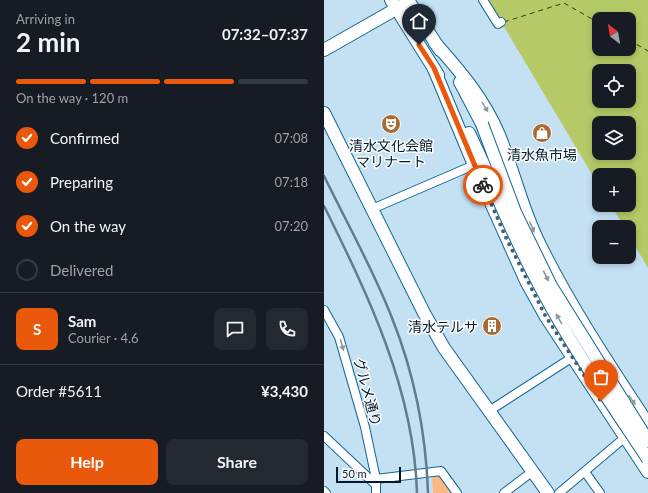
<!DOCTYPE html>
<html lang="en">
<head>
<meta charset="utf-8">
<style>
  :root { --surface:#171b24; --page:#242831; --text:#f1f3f6; --muted:#9ea1a6; --line:#363941; --accent:#ea580c }
  body { margin:0; font-family:Lato,"Noto Sans JP",sans-serif; background:var(--page); color:var(--text); height:100vh; display:flex; flex-direction:column; font-size:15px; white-space:nowrap }
  * { box-sizing:border-box; margin:0 }
  p { font-size:13px; color:var(--muted) }
  .icon { flex:none; width:22px; height:22px; fill:none; stroke:currentColor; stroke-width:2; stroke-linecap:round; stroke-linejoin:round }
  .map { position:relative; flex:1; overflow:hidden }
  .drawer { display:flex; flex-direction:column; background:var(--surface); width:324px }
  .drawer>* { flex:none }
  .needle { width:26px; rotate:329deg }
  .controls { position:absolute; left:268px; top:12px; display:grid; gap:8px }
  .controls a { display:grid; place-items:center; width:44px; height:44px; border-radius:8px; background:var(--surface); box-shadow:0 2px 6px #0003; font-size:20px }
  .scale { position:absolute; left:12px; bottom:10px; width:65px; box-sizing:border-box; padding-left:4px; border:2px solid #001a2c; border-top:0; font-size:11px; line-height:14px; white-space:nowrap; color:#001a2c; -webkit-text-stroke:3px #fdfdfd; paint-order:stroke }
  .pin { position:absolute; display:grid; place-items:center; width:34px; height:34px; color:#fff; margin:-41px -17px; border-radius:50% 50% 50% 0; rotate:-45deg; box-shadow:0 0 4px #0007 }
  .pin .icon { rotate:45deg }
  .courier { position:absolute; display:grid; place-items:center; width:40px; height:40px; margin:-20px; border:3px solid #ea580c; border-radius:50%; background:#fff; color:#222; box-shadow:0 1px 5px #0007 }
  .headline em { font-style:normal; font-weight:700 }
  .headline div { display:flex; flex-direction:column-reverse }
  .headline { display:flex; align-items:center; justify-content:space-between; height:68px; padding:0 16px }
  h1 { font-size:26px; font-weight:700; line-height:30px }
  .bar { display:grid; grid-template-columns:repeat(4,1fr); gap:6px 4px; align-content:center; height:48px; padding:0 16px }
  .bar i { height:5px; border-radius:3px; background:var(--line) }
  .bar .active { background:var(--accent) }
  .bar p { grid-column:span 4 }
  .line { display:flex; align-items:center; gap:10px; padding:0 16px; border-top:1px solid var(--line) }
  .line div { flex:1 }
  .round { display:grid; place-items:center; flex:none; width:42px; height:42px; border-radius:8px; background:var(--page) }
  ol { padding:0 16px; list-style:none }
  li { display:flex; align-items:center; gap:12px; height:44px }
  li p { margin-inline-start:auto }
  li .icon { padding:4px; border-radius:50%; background:var(--accent); color:#fff; stroke-width:4 }
  li:last-child { color:var(--muted) }
  li i { width:22px; height:22px; border:2px solid var(--line); border-radius:50% }
  .cta { display:flex; gap:8px; margin-top:auto; padding:8px 16px }
  .cta a { flex:1; height:46px; border-radius:8px; background:var(--accent); color:#fff; font-size:16px; font-weight:700; line-height:46px; text-align:center }
  .cta a+a { background:var(--page); color:var(--text) }
  main { display:flex; flex:1; min-height:0 }
  .map>svg:first-child { display:block }
  .green { fill:#fcb782 }
  .water { fill:#b6c967; fill-rule:evenodd }
  .lines { fill:none; stroke-linecap:round; stroke-linejoin:round }
  .ferry { stroke:#343c13; stroke-width:1; stroke-dasharray:5 4; stroke-linecap:butt }
  .street-casing { stroke:#136692; stroke-width:10 }
  .secondary-casing { stroke:#136692; stroke-width:14 }
  .street { stroke:#fff; stroke-width:8 }
  .secondary { stroke:#fff; stroke-width:12 }
  .rail { stroke:#607c8e; stroke-width:2.5 }
  .secondary-bridge-casing { stroke:#136692; stroke-width:14; stroke-linecap:butt }
  .secondary-bridge { stroke:#fff; stroke-width:12 }
  .oneway { fill:#8c98a0 }
  .done { stroke:#456072; stroke-width:4; stroke-dasharray:0 7.2 }
  .route { stroke:#ea580c; stroke-width:5 }
  .labels { text-anchor:middle; dominant-baseline:central; stroke-width:3; stroke-linejoin:round; paint-order:stroke }
  .poi-label { font-size:14px; fill:#001a2c; stroke:#fdfdfd }
  .street-label { font-size:14px; fill:#001a2c; stroke:#fdfdfd }
</style>
</head>
<body>
<main>
<section class="drawer">
<div class="headline"><div><h1>2 min</h1><p>Arriving in</p></div><em>07:32–07:37</em></div>
<div class="bar"><i class="active"></i><i class="active"></i><i class="active"></i><i></i><p>On the way · 120 m</p></div>
<ol>
<li><svg class="icon" aria-label="check" viewBox="0 0 24 24"><path d="M5 12l5 5 9-10"/></svg>Confirmed<p>07:08</p></li>
<li><svg class="icon" aria-label="check" viewBox="0 0 24 24"><path d="M5 12l5 5 9-10"/></svg>Preparing<p>07:18</p></li>
<li><svg class="icon" aria-label="check" viewBox="0 0 24 24"><path d="M5 12l5 5 9-10"/></svg>On the way<p>07:20</p></li>
<li><i></i>Delivered</li>
</ol>
<div class="line" style="height:72px"><b class="round" style="background:var(--accent);color:#fff">S</b><div><b>Sam</b><p>Courier · 4.6</p></div><a class="round"><svg class="icon" aria-label="chat" viewBox="0 0 24 24"><path d="M4 5h16v11H9l-5 4z"/></svg></a><a class="round"><svg class="icon" aria-label="phone" viewBox="0 0 24 24"><path d="M5 4h4l2 5-3 2q2 4 5 5l2-3 5 2v4C11 20 4 13 5 4z"/></svg></a></div>
<div class="line" style="height:52px"><div>Order #5611</div><b>¥3,430</b></div>
<div class="cta"><a>Help</a><a>Share</a></div>
</section>
<div class="map">
<svg width="324" height="493" viewBox="0 0 324 493">
  <rect width="100%" height="100%" fill="#c4e1f4"/>
  <path class="green" d="M 116,474 L 130,493 L 109,493 L 108,475 Z"/>
  <path class="water" d="M 164,0 L 324,0 L 324,268 L 305,236 L 305,227 L 300,227 L 287,205 L 305,205 L 305,175 L 275,175 L 275,186 ZM 275,19 L 305,19 L 305,49 L 275,49 ZM 275,71 L 305,71 L 305,101 L 275,101 ZM 275,123 L 305,123 L 305,153 L 275,153 Z"/>
  <g class="lines">
    <g class="ferry">
      <path d="M 180,22 L 240,3 L 275,23"/>
      <path d="M 305,40 L 324,51"/>
    </g>
    <g class="street-casing">
      <g id="street">
        <path d="M 159,0 L 174,24 L 177,22"/>
        <path d="M 48,209 L 150,165"/>
        <path d="M 0,310 L 15,337 L 41,427 L 52,479 L 52,485"/>
        <path d="M 165,411 L 252,355"/>
        <path d="M 0,436 L 52,485 L 52,493"/>
        <path d="M 261,472 L 276,493"/>
        <path d="M 52,479 L 117,471 L 133,493"/>
        <path d="M 0,491 L 2,493"/>
        <path d="M 180,493 L 209,471"/>
        <path d="M 235,493 L 305,434"/>
      </g>
    </g>
    <g class="secondary-casing">
      <g id="secondary">
        <path d="M 67,0 L 114,75"/>
        <path d="M 84,0 L 116,50"/>
        <path d="M 111,43 C 136,71 160,99 175,135 C 190,171 198,210 216,245 C 247,308 286,366 324,424"/>
        <path d="M 0,50 L 79,5"/>
        <path d="M 110,69 L 150,165 L 202,281 L 222,317 L 324,472"/>
        <path d="M 136,82 L 158,124"/>
        <path d="M 0,113 L 100,313 L 120,348 L 224,493"/>
        <path d="M 145,133 L 158,161"/>
      </g>
    </g>
    <use href="#street" class="street"/>
    <use href="#secondary" class="secondary"/>
    <g class="rail">
      <path d="M 0,176 C 23,223 49,269 68,318 C 90,373 102,434 104,493"/>
      <path d="M 0,206 C 45,297 90,390 93,493"/>
    </g>
    <g class="secondary-bridge-casing">
      <g id="secondary-bridge">
        <path d="M 158,124 L 191,212 L 227,286 L 324,441"/>
        <path d="M 158,161 C 176,204 195,247 217,288 C 248,347 287,403 324,459"/>
      </g>
    </g>
    <use href="#secondary-bridge" class="secondary-bridge"/>
  </g>
  <defs><path id="oneway-solid" d="M-6-.8H1V-3.2L6.5 0L1 3.2V.8H-6Z"/></defs>
  <g class="oneway">
    <use href="#oneway-solid" transform="translate(161 107) rotate(59)"/>
    <use href="#oneway-solid" transform="translate(208 227) rotate(67)"/>
    <use href="#oneway-solid" transform="translate(222 276) rotate(63)"/>
    <use href="#oneway-solid" transform="translate(235 319) rotate(-120)"/>
    <use href="#oneway-solid" transform="translate(18 345) rotate(74)"/>
    <use href="#oneway-solid" transform="translate(308 400) rotate(57)"/>
  </g>
  <g class="lines">
    <path class="done" d="M 159,185 L 183,240 L 222,317 L 277,401"/>
    <path class="route" d="M 95,45 L 110,68 L 159,185"/>
  </g>
  <defs>
    <g id="theatre-disc" transform="scale(1)"><circle r="9.5" fill="#ab6a34" stroke="#fdfdfd"/><path d="M-5-5.5Q0-4 5-5.5V0Q5 5 0 6Q-5 5-5 0ZM-3.3-2.5H-1v1.5H-3.3ZM1-2.5H3.3v1.5H1ZM-2.8 1Q0 5.5 2.8 1Z" fill="#fff"/></g>
    <g id="shop-disc" transform="scale(1)"><circle r="9.5" fill="#ab6a34" stroke="#fdfdfd"/><path d="M-5-2.5h2.3a2.7 3.5 0 0 1 5.4 0H5L5.5 6h-11ZM-1.5-2.5h3a1.5 2.3 0 0 0-3 0Z" fill="#fff"/></g>
    <g id="building-disc" transform="scale(1)"><circle r="9.5" fill="#ab6a34" stroke="#fdfdfd"/><path d="M-4-6H4V6H1V3H-1V6H-4ZM-2.5-4.3h1.7v1.8h-1.7ZM.8-4.3h1.7v1.8H.8ZM-2.5-1h1.7V.8h-1.7ZM.8-1h1.7V.8H.8Z" fill="#fff"/></g>
  </defs>
  <g fill-rule="evenodd">
    <use href="#theatre-disc" x="67" y="124"/>
    <use href="#shop-disc" x="218" y="133"/>
    <use href="#building-disc" x="168" y="326"/>
  </g>
  <g class="labels">
    <g class="poi-label">
      <text x="67" y="145">清水文化会館<tspan x="67" dy="16">マリナート</tspan></text>
      <text x="218" y="154">清水魚市場</text>
      <text x="154" y="326" text-anchor="end">清水テルサ</text>
    </g>
    <g class="street-label">
      <text transform="translate(44 392) rotate(75)">グルメ通り</text>
    </g>
  </g>
</svg>
<div class="controls">
<a><svg class="needle" viewBox="-14 -14 28 28"><path d="M0-13l5 13h-10z" fill="#e53935"/><path d="M0 13l5-13h-10z" fill="#9ea1a6"/></svg></a>
<a><svg class="icon" aria-label="locate" viewBox="0 0 24 24"><circle cx="12" cy="12" r="6"/><path d="M12 2v4M12 18v4M2 12h4M18 12h4"/></svg></a>
<a><svg class="icon" aria-label="layers" viewBox="0 0 24 24"><path d="M12 4l9 5-9 5-9-5zM3 14l9 5 9-5"/></svg></a>
<a>+</a>
<a>−</a>
</div>
<div class="scale">50 m</div>
<div class="pin" style="left:277px;top:401px;background:#ea580c"><svg class="icon" aria-label="bag" viewBox="0 0 24 24"><path d="M5 8h14l-1 12H6zM9 8a3 3 0 0 1 6 0"/></svg></div>
<div class="pin" style="left:95px;top:45px;background:#1f2937"><svg class="icon" aria-label="home" viewBox="0 0 24 24"><path d="M3 11l9-7 9 7M6 9v11h12V9"/></svg></div>
<div class="courier" style="left:159px;top:185px"><svg class="icon" aria-label="bike" viewBox="0 0 24 24"><circle cx="6" cy="16" r="4"/><circle cx="18" cy="16" r="4"/><path d="M6 16l4-8h5l3 8M10 8l3 8H6M13 5h3"/></svg></div>
</div>
</main>
</body>
</html>
